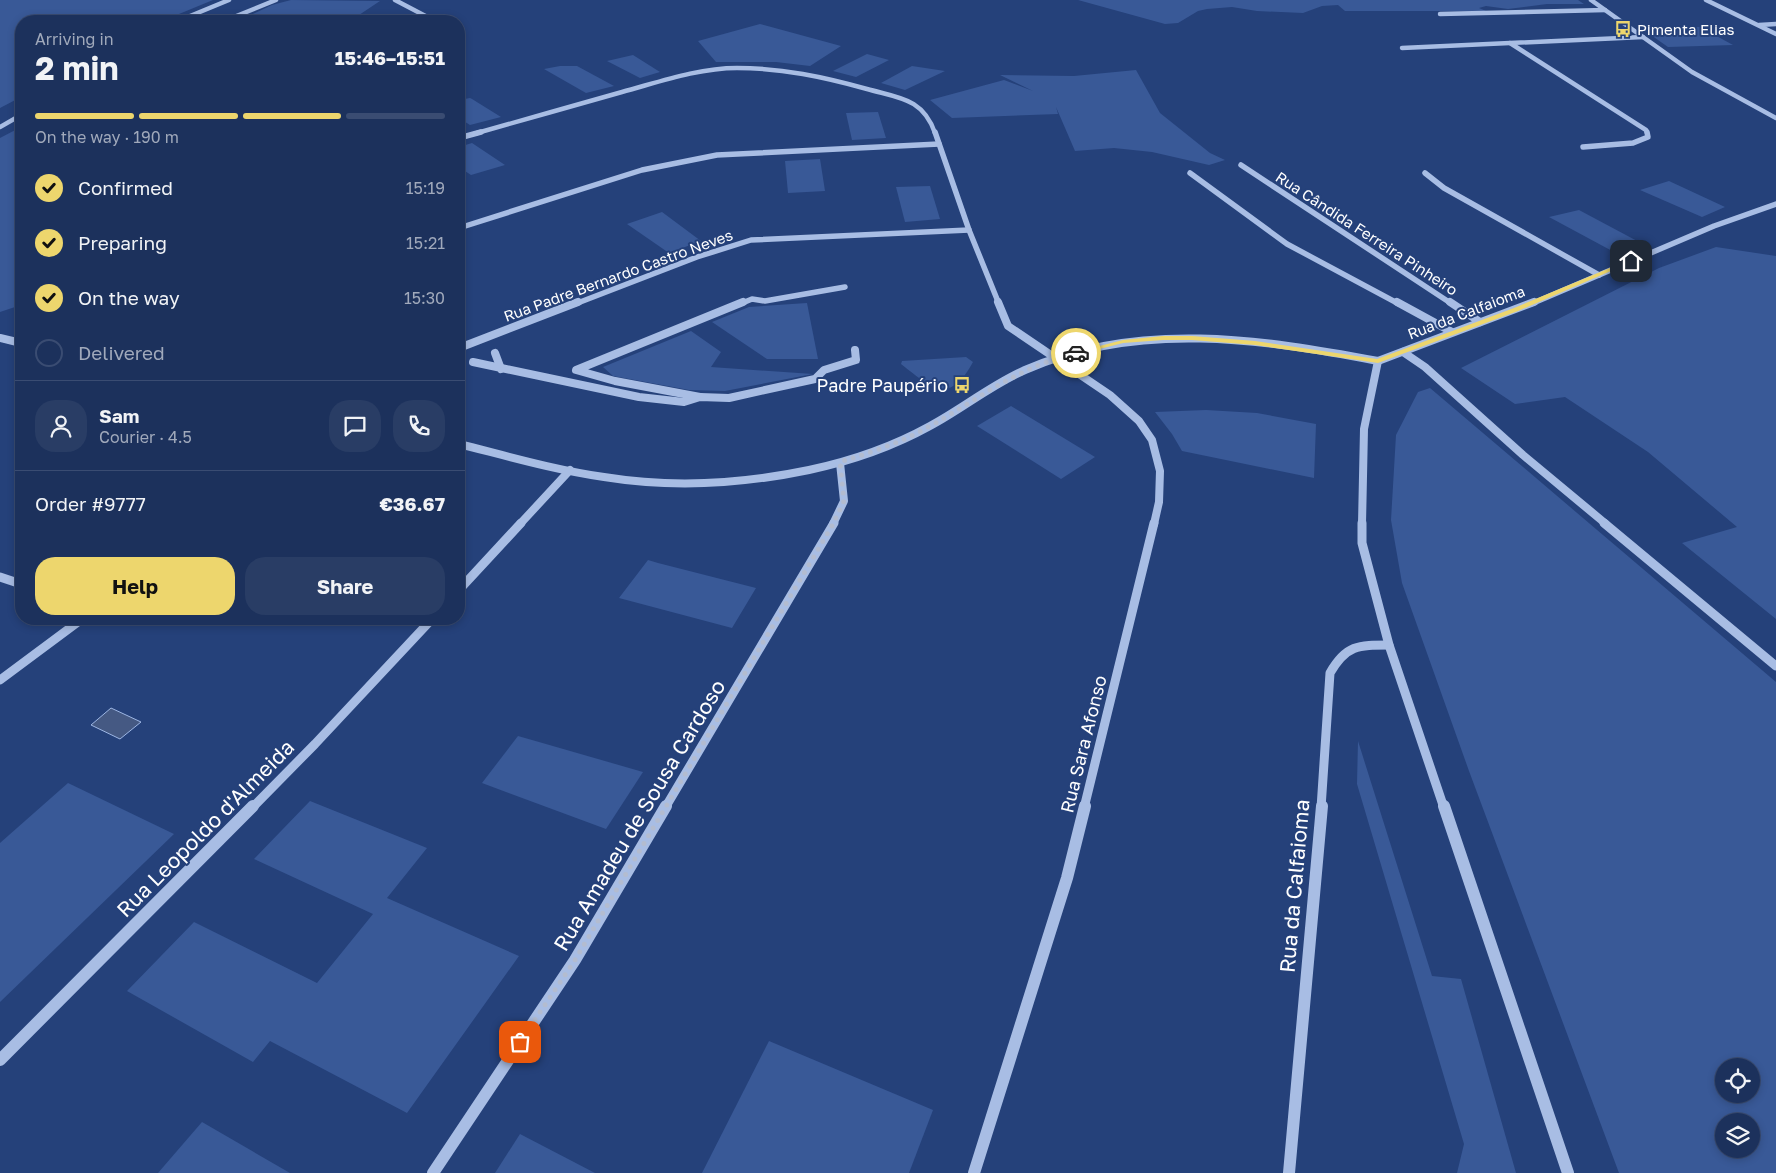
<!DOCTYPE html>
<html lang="en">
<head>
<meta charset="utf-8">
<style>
  :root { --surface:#1c315c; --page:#293d65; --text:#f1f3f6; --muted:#a0a9bb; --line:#3a4c72; --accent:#edd66d }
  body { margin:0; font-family:"Golos Text",sans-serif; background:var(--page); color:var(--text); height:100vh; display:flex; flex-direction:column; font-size:19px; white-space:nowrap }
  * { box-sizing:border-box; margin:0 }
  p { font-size:16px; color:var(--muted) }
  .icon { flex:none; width:28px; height:28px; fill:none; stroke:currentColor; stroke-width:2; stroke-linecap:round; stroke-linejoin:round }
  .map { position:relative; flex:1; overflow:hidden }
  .side { position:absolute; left:15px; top:15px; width:450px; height:610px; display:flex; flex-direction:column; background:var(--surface); border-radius:20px; box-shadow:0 2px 8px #0003,0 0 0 1px var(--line) }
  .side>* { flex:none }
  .buttons { position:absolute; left:1715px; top:1058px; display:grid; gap:10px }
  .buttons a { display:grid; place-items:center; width:45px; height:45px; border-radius:50%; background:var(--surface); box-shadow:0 2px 8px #0003,0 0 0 1px var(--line); font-size:25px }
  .pin { position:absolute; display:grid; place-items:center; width:42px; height:42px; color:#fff; margin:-21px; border-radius:10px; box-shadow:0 2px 8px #0006 }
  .courier { position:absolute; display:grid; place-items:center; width:50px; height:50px; margin:-25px; border:4px solid #edd66d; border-radius:50%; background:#fff; color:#222; box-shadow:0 1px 6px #0007 }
  .summary em { font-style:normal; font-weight:700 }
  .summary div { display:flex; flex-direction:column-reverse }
  .summary { display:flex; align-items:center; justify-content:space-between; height:85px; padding:0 20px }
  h1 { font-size:32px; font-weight:700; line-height:38px }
  .bar { display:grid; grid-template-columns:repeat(4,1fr); gap:8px 5px; align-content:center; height:60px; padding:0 20px }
  .bar i { height:6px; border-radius:4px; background:var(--line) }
  .bar .selected { background:var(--accent) }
  .bar p { grid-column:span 4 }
  .line { display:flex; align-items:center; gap:12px; padding:0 20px; border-top:1px solid var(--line) }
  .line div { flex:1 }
  .round { display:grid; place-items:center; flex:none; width:52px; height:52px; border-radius:20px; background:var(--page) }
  ol { padding:0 20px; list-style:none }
  li { display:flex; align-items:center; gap:15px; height:55px }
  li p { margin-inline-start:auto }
  li .icon { padding:5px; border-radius:50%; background:var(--accent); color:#111; stroke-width:4 }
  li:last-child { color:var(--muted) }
  li i { width:28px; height:28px; border:2px solid var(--line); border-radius:50% }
  .cta { display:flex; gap:10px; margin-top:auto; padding:10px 20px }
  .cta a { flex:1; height:58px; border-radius:20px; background:var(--accent); color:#111; font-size:20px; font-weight:700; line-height:58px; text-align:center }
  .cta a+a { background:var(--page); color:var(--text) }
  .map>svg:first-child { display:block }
  .green { fill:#395997; fill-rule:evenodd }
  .water { fill:#455983; stroke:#9db6e4 }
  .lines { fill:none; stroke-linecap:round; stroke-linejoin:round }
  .minor-far4 { stroke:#a8bde4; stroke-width:4.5 }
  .minor-far3 { stroke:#a8bde4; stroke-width:5.5 }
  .minor-far2 { stroke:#a8bde4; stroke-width:8 }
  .minor-far1 { stroke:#a8bde4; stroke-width:9 }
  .minor { stroke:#a8bde4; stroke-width:12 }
  .route { fill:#edd66d }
  .done { stroke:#b3bcd0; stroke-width:5; stroke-dasharray:0 9 }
  .labels { text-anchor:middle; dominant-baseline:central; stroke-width:4; stroke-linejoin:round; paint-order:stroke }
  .far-poi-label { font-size:15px; fill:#fff; stroke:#25417a; text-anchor:start }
  .far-street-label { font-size:15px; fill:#fff; stroke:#25417a }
  .poi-label { font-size:18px; fill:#fff; stroke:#25417a; text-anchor:end }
  .street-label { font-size:18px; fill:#fff; stroke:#25417a }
  .near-street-label { font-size:21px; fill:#fff; stroke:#25417a }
</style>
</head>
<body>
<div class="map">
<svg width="1776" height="1173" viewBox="0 0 1776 1173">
  <rect width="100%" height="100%" fill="#25417a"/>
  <g class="green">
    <path d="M 0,0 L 213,0 L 162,21 L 21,21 L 21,97 L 0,108 Z"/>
    <path d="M 291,0 L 380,1 L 350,21 L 238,21 L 272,5 Z"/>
    <path d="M 1078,0 L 1578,0 L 1584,4 L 1547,4 L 1508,9 L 1486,6 L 1479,8 L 1486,11 L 1345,11 L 1338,5 L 1322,6 L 1303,13 L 1257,11 L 1232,7 L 1207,9 L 1198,11 L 1178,23 L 1165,24 Z"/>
    <path d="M 760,24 L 841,46 L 810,66 L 776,62 L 716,62 L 698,41 Z"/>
    <path d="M 1700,27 L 1733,45 L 1668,47 L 1641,28 Z"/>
    <path d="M 867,54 L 889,60 L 856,77 L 833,71 Z"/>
    <path d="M 633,55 L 660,72 L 640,78 L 607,61 Z"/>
    <path d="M 560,66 L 577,66 L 614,86 L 586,93 L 544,69 Z"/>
    <path d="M 912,66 L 945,71 L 905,90 L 881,83 Z"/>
    <path d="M 1136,70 L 1160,113 L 1210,153 L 1225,160 L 1209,165 L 1152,152 L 1114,148 L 1075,151 L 1056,107 L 1058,114 L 952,118 L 930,100 L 1004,80 L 1033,91 L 1000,75 L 1074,76 Z"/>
    <path d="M 470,98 L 472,99 L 501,117 L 470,125 L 459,118 L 459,100 Z"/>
    <path d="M 878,112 L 886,138 L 852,140 L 846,113 Z"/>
    <path d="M 21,127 L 21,305 L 0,312 L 0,138 Z"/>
    <path d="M 472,143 L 505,165 L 471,175 L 459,167 L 459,147 Z"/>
    <path d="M 820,159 L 825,191 L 788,193 L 785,161 Z"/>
    <path d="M 1669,181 L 1725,207 L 1702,217 L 1640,190 Z"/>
    <path d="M 930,186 L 940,219 L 905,222 L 896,187 Z"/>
    <path d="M 1579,210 L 1639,242 L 1614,252 L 1549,217 Z"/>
    <path d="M 662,212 L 701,241 L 669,253 L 627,224 Z"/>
    <path d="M 1716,247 L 1776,256 L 1776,619 L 1682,543 L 1737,527 L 1648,452 L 1565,397 L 1515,404 L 1461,368 L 1659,268 Z"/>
    <path d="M 807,303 L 818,359 L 767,359 L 712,322 L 749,307 Z"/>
    <path d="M 691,331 L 721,352 L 711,367 L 813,374 L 725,391 L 689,390 L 613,376 L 603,367 Z"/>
    <path d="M 966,357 L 973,362 C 949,406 932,388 901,364 L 902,361 Z"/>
    <path d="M 1430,388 L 1776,682 L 1776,1173 L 1619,1173 L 1469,771 L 1402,583 L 1391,520 L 1396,435 L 1418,392 ZM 1751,1066 L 1751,1094 L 1724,1094 L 1724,1066 ZM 1751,1121 L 1751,1149 L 1724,1149 L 1724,1121 Z"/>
    <path d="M 1011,406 L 1095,457 L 1061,479 L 977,426 Z"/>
    <path d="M 1206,410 L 1257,413 L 1316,424 L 1314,478 L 1182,451 L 1172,434 L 1155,412 Z"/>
    <path d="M 648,560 L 658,563 L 756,588 L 732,628 L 619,598 Z"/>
    <path d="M 518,736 L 532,740 L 643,772 L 606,829 L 482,783 Z"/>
    <path d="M 1358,741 L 1432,976 L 1461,979 L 1516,1173 L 1457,1173 L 1464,1144 L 1357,784 Z"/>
    <path d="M 68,783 L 174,834 L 0,1002 L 0,843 Z"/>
    <path d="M 310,801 L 427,848 L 387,898 L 519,956 L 407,1113 L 270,1041 L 253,1062 L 127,991 L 194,922 L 317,983 L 373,914 L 254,859 Z"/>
    <path d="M 769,1041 L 933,1110 L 909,1173 L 702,1173 Z"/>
    <path d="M 202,1122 L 290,1173 L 158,1173 Z"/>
    <path d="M 520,1134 L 595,1173 L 495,1173 Z"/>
  </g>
  <path class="water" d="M 111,708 L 141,722 L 120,739 L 91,725 Z"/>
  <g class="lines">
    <g class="minor-far4">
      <path d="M 395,0 L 435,21"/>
      <path d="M 1591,0 L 1692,72 L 1776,118"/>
      <path d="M 1706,0 L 1776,34"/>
      <path d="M 1440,14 L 1605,10"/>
      <path d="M 178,21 L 229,0"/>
      <path d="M 224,21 L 276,0"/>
      <path d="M 1759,25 L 1776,24"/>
      <path d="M 1510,43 L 1646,130 L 1647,133"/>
      <path d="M 1402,48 L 1643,37"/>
      <path d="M 0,127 L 21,115"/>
      <path d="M 477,133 C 525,119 574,106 622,92 C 659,82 698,68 737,68 C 782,68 824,77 867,89 C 899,98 923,98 935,133"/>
    </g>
    <g class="minor-far3">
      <path d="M 935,132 L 969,230 L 999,304"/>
      <path d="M 459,138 L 481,132"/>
      <path d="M 1583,147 L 1633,143 L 1648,137 L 1647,132"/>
      <path d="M 1241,165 L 1452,304"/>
      <path d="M 1190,173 L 1287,244 L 1399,304"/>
      <path d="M 1425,173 L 1444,188 L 1599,275"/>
      <path d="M 459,228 L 642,170 L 717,155 L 939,144"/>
      <path d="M 575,304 L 697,257 L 751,240 L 969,230"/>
      <path d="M 740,304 L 752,299 L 765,301 L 845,287"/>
      <path d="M 1531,304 L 1714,226 L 1776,204"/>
    </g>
    <g class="minor-far2">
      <path d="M 998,302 L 1008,326 L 1110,395 L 1139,421 L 1152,440 L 1160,471 L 1159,502 L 1154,524"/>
      <path d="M 1397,302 L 1452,332"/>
      <path d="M 1450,302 L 1480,322"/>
      <path d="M 0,338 L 21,343"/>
      <path d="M 459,348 L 578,302"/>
      <path d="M 1403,352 L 1425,367 L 1523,455 L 1606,524"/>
      <path d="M 495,353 L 501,369"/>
      <path d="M 1378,361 L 1534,302"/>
      <path d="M 473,362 L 639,397 L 684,402 L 700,397 L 729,398 L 815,379 L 824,370 L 856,360 L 855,350"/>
      <path d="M 700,397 L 615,381 L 576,370 L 743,302"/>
      <path d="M 459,444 C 507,456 555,470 604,477 C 672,488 742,484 809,470 C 851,461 892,447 930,426 C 962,409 991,385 1025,370 C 1137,320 1262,339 1378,361"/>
      <path d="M 520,524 L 570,470"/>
      <path d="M 833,524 L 844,501 L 840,463"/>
      <path d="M 1362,524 L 1364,429 L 1378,361"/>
    </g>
    <g class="minor-far1">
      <path d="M 1362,523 L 1362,543 L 1389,645 L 1444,808"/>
      <path d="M 1604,523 L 1776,666"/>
      <path d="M 0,577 L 21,584"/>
      <path d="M 459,590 L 521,523"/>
      <path d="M 0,680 L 82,619"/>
      <path d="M 252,808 L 315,744 L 432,619"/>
      <path d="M 665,808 L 834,523"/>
      <path d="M 1084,808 L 1154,523"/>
      <path d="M 1321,808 L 1330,673 C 1346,645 1358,645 1389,645"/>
    </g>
    <g class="minor">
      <path d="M 1444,806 L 1568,1173"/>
      <path d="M 0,1060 L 253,806"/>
      <path d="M 433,1173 L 575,960 L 666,806"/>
      <path d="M 974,1173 L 1067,878 L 1085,806"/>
      <path d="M 1289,1173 L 1322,806"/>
    </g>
  </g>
  <path class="route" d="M 1629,260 L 1634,261 L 1518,311 L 1378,363 L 1255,345 L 1192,340 L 1163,340 L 1123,343 L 1076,355 L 1072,353 L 1123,340 L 1163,336 L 1192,336 L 1255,341 L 1377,359 L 1514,308 Z"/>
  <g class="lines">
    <path class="done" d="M 520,1042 L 575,960 L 832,526 L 844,501 L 840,462 C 866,454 894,445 919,432 C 973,404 1013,368 1076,353"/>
  </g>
  <defs>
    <g id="bus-bare" transform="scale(1.35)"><path d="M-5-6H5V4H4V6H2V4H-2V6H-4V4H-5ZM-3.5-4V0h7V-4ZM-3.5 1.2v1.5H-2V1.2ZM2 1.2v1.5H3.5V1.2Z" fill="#edd66d" stroke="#25417a" stroke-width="2.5" paint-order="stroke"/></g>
  </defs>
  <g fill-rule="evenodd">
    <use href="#bus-bare" x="1623" y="29"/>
    <use href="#bus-bare" x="962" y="385"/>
  </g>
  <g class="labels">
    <g class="far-poi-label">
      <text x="1637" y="29">Pimenta Elias</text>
    </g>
    <g class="far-street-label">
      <text transform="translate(1367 233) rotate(33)">Rua Cândida Ferreira Pinheiro</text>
      <text transform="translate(618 275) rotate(-20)">Rua Padre Bernardo Castro Neves</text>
      <text transform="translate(1466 312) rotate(-21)">Rua da Calfaioma</text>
    </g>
    <g class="poi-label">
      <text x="948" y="385">Padre Paupério</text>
    </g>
    <g class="street-label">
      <text transform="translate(1083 744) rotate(-76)">Rua Sara Afonso</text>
    </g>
    <g class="near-street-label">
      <text transform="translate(639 815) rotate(-59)">Rua Amadeu de Sousa Cardoso</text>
      <text transform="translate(205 828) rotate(-45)">Rua Leopoldo d'Almeida</text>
      <text transform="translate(1294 886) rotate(-85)">Rua da Calfaioma</text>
    </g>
  </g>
</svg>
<div class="buttons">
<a><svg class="icon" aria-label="locate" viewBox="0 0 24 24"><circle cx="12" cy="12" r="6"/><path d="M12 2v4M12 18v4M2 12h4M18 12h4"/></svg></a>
<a><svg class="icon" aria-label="layers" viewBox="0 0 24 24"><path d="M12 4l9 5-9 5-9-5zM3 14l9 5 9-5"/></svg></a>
</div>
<div class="pin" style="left:520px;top:1042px;background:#ea580c"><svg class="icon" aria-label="bag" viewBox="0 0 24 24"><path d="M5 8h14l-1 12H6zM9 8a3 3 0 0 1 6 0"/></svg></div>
<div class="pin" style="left:1631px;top:261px;background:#1f2937"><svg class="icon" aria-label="home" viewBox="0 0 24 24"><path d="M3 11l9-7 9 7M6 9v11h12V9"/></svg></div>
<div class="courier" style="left:1076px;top:353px"><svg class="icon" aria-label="car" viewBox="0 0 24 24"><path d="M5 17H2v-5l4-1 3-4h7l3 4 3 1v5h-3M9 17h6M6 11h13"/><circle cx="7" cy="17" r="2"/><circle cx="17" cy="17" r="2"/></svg></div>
<section class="side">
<div class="summary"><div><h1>2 min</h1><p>Arriving in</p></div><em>15:46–15:51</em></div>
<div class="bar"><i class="selected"></i><i class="selected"></i><i class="selected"></i><i></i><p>On the way · 190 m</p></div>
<ol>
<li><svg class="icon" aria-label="check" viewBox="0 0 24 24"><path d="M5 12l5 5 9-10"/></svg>Confirmed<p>15:19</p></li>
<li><svg class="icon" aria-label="check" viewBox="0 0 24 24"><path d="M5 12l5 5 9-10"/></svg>Preparing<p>15:21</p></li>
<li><svg class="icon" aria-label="check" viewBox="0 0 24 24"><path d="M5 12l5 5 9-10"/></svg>On the way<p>15:30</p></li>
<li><i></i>Delivered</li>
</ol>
<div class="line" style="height:90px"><a class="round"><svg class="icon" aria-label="person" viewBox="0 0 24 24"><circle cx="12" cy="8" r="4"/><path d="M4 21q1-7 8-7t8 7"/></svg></a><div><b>Sam</b><p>Courier · 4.5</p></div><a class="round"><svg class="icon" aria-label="chat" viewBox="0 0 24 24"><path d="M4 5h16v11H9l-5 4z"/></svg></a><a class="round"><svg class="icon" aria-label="phone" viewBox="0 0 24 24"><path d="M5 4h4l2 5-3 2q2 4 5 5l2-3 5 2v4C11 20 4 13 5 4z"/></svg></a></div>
<div class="line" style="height:65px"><div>Order #9777</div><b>€36.67</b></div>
<div class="cta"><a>Help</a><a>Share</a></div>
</section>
</div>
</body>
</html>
